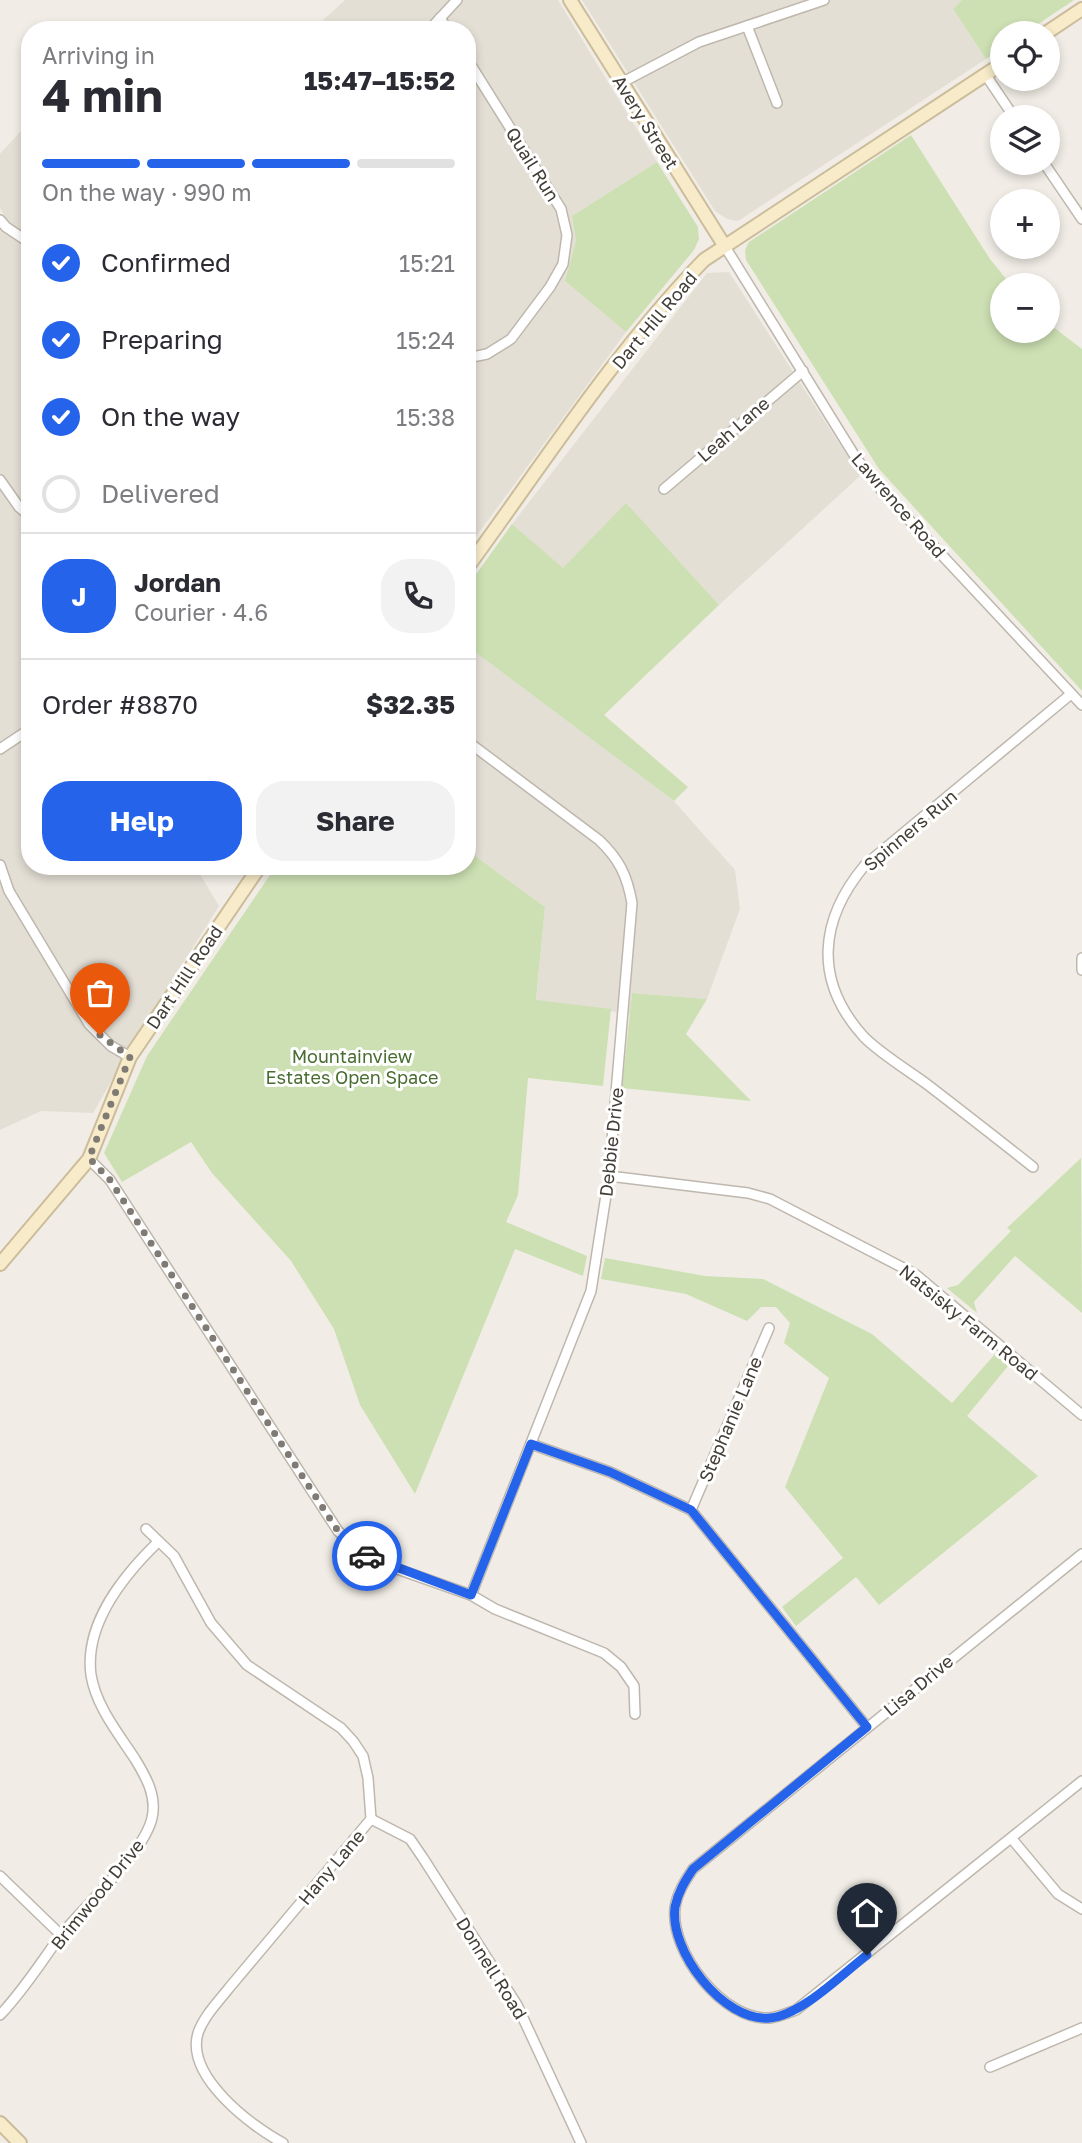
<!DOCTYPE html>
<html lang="en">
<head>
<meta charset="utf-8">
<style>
  :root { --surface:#fff; --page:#f2f2f3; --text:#2b2b33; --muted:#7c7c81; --line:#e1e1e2; --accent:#2563eb }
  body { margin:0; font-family:"Golos Text",sans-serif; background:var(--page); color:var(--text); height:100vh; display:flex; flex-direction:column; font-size:26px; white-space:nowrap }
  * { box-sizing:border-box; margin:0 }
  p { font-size:23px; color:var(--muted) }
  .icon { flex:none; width:38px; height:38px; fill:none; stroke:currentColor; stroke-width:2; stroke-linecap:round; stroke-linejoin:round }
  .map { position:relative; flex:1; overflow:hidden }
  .sheet { position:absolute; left:21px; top:21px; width:455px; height:854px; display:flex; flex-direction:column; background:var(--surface); border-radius:28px; box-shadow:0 4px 10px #0003 }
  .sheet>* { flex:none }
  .tools { position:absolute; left:990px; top:21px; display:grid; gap:14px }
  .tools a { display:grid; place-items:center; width:70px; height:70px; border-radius:50%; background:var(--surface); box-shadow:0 4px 10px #0003; font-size:35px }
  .pin { position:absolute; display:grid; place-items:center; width:60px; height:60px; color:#fff; margin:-72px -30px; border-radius:50% 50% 50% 0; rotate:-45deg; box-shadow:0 0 7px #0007 }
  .pin .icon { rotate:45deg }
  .courier { position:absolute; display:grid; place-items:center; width:70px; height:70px; margin:-35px; border:5px solid #2563eb; border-radius:50%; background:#fff; color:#222; box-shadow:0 2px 9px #0007 }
  .headline em { font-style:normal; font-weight:700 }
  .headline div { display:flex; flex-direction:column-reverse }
  .headline { display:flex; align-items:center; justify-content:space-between; height:119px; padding:0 21px }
  h1 { font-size:46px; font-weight:700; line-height:52px }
  .bar { display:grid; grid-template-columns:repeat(4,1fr); gap:10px 7px; align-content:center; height:84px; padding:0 21px }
  .bar i { height:9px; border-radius:5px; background:var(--line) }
  .bar .on { background:var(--accent) }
  .bar p { grid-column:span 4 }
  .line { display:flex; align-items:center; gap:18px; padding:0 21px; border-top:2px solid var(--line) }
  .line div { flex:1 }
  .round { display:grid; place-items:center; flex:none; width:74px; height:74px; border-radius:28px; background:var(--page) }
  ol { padding:0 21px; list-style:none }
  li { display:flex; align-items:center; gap:21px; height:77px }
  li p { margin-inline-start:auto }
  li .icon { padding:7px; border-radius:50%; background:var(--accent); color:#fff; stroke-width:4 }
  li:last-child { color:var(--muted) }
  li i { width:38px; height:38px; border:4px solid var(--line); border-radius:50% }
  .cta { display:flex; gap:14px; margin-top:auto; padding:14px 21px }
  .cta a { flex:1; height:80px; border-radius:28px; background:var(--accent); color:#fff; font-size:28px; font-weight:700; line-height:80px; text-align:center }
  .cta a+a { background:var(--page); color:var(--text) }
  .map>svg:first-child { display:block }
  .residential { fill:#e4dfd5 }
  .green { fill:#cde0b3 }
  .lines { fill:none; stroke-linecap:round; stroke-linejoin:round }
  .street-casing { stroke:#beb7ad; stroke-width:12 }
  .secondary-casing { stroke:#cbbd9b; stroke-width:16 }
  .street { stroke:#fff; stroke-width:9 }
  .secondary { stroke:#f7ebc9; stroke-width:12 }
  .done { stroke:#7f7b74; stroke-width:7; stroke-dasharray:0 12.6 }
  .route { stroke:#2563eb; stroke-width:9 }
  .labels { text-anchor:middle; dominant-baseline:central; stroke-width:6; stroke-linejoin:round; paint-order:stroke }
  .street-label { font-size:18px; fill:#423d36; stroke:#fff }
  .park-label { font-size:18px; fill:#496d31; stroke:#fff }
</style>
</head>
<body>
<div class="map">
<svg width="1082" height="2143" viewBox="0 0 1082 2143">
  <rect width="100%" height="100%" fill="#f1ede6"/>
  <g class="residential">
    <path d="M 345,0 L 558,0 L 657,162 L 572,216 L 576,241 L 565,281 L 626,332 L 467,549 L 467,30 L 312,30 Z"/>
    <path d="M 582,0 L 962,0 L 953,9 L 986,59 L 738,221 L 727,219 L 715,211 Z"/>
    <path d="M 30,121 L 30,866 L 195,866 L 219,906 L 133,1043 L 93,1113 L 41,1111 L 0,1130 L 0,219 L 4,214 L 0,208 L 0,154 Z"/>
    <path d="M 729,272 L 860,476 L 719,605 L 626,504 L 563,569 L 512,524 L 707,273 Z"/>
    <path d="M 467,646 L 674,801 L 735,870 L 740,909 L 707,999 L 632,993 L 630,1014 L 536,1001 L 545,907 L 467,850 Z"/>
  </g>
  <g class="green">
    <path d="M 962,0 L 1074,0 L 1025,33 L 1003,33 L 1003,48 L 986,59 L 953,9 Z"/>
    <path d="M 911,135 L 990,259 L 1011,285 L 1003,285 L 1003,331 L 1048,331 L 1048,323 L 1082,349 L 1082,691 L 879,469 L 746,260 L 745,250 L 749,242 Z"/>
    <path d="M 657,162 L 698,227 L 699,239 L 694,250 L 626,332 L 565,281 L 576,241 L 572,216 Z"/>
    <path d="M 626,503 L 719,605 L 604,715 L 688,787 L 674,801 L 467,646 L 467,587 L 512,524 L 563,568 Z"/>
    <path d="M 467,850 L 545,907 L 536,1000 L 611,1009 L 603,1086 L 528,1078 L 518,1195 L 506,1222 L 587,1256 L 583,1276 L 515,1249 L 415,1494 L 360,1405 L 334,1329 L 291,1261 L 212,1173 L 191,1142 L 122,1182 L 104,1153 L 147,1056 L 276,866 L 467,866 Z"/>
    <path d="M 632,993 L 707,999 L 686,1034 L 751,1101 L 622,1088 Z"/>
    <path d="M 1081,1158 L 1082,1313 L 1015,1256 L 974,1302 L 977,1313 L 947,1288 L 958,1285 L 1011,1231 L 1007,1228 Z"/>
    <path d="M 605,1258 L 705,1276 L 763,1279 L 872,1334 L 952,1403 L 995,1354 L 1008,1366 L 967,1416 L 1038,1476 L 879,1605 L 856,1577 L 796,1626 L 782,1607 L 843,1558 L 785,1487 L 829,1378 L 784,1343 L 790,1323 L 776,1307 L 761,1307 L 747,1321 L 686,1294 L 601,1279 Z"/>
  </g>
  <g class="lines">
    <g class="street-casing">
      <g id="street">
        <path d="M 440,18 L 448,30"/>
        <path d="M 747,26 L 777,103"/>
        <path d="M 429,30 L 457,0"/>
        <path d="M 467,59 L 561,209 L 567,235 L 563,264 L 550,287 L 511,339 L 487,354 L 467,358"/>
        <path d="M 985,74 L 1014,117"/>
        <path d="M 621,83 L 699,42 L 824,0"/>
        <path d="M 1044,163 L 1082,219"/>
        <path d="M 0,220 L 6,227 L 30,243"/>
        <path d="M 724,245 L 856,458 L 882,491 L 1082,705"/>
        <path d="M 0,480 L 19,507 L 30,516"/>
        <path d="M 664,489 L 803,371"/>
        <path d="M 467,741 L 599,840 C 619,859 627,875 632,903 L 609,1176 L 591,1291 L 471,1595"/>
        <path d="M 0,749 L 30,729"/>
        <path d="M 0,865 L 9,891 L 89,1024 L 111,1046 L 130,1057"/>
        <path d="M 1082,958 L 1082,970"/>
        <path d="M 89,1159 L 110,1180 L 338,1531 L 369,1559 L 471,1595 L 495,1609 L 604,1653 L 621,1667 L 634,1686 L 635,1714"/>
        <path d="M 1033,1167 C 999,1140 963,1112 928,1085 C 908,1070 882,1055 864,1037 C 813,981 819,920 865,865 L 1071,694"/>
        <path d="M 609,1176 L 748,1193 L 770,1199 L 915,1274 L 1082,1415"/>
        <path d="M 531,1444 L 610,1472 L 691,1510 L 867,1727"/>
        <path d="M 691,1510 L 769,1328"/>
        <path d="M 146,1529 L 174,1556 L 211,1623 L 247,1665 L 341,1728 L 353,1741 L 363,1756 L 368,1778 L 371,1819 L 229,1988 C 218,2002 204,2016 198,2033 C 185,2076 251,2126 283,2143"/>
        <path d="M 1082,1554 L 693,1869 C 685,1881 677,1893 675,1908 C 670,1952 723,2021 770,2018 C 778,2017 788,2013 796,2010 L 1082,1781"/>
        <path d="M 371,1819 L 410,1839 L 423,1858 L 517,2005 L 581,2143"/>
        <path d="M 1012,1839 L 1058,1894 L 1082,1909"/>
        <path d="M 0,1876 L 61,1935"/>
        <path d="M 0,2015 C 24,1990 41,1962 61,1935 C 85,1905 144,1853 152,1818 C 157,1796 146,1777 135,1759 C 118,1733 96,1706 91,1675 C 84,1623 124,1575 158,1542"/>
        <path d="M 990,2067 L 1082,2028"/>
      </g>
    </g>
    <g class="secondary-casing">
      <g id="secondary">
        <path d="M 570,0 L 724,245"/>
        <path d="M 1046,33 L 1082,9"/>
        <path d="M 467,568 C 543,464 614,353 704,260 L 1003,63"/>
        <path d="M 0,1264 L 89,1159 L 130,1057 L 260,866"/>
        <path d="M 0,2123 L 20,2143"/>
      </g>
    </g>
    <use href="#street" class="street"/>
    <use href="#secondary" class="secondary"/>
  </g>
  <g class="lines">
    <path class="done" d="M 100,1035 L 130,1057 L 89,1158 L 110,1180 L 338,1531 L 367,1556"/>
    <path class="route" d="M 367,1556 L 471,1595 L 531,1444 L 610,1472 L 691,1510 L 867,1727 L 693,1869 C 685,1881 678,1892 675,1907 C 669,1951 723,2022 770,2018 C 802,2015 842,1974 867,1955"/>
  </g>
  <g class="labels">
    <g class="street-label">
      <text transform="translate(646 122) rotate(58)">Avery Street</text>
      <text transform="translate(533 164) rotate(58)">Quail Run</text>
      <text transform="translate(654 320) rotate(-50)">Dart Hill Road</text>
      <text transform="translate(733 429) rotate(-41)">Leah Lane</text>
      <text transform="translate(899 505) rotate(49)">Lawrence Road</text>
      <text transform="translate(910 830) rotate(-40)">Spinners Run</text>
      <text transform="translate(184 977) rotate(-56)">Dart Hill Road</text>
      <text transform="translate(611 1142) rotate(-84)">Debbie Drive</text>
      <text transform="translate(969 1322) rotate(39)">Natsisky Farm Road</text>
      <text transform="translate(730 1419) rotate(-67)">Stephanie Lane</text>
      <text transform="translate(918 1685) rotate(-40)">Lisa Drive</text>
      <text transform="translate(331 1867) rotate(-50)">Hany Lane</text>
      <text transform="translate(97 1894) rotate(-51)">Brimwood Drive</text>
      <text transform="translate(492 1968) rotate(58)">Donnell Road</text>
    </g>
    <g class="park-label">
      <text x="352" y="1056">Mountainview<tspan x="352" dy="21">Estates Open Space</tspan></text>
    </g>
  </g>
</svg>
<div class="tools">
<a><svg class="icon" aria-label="locate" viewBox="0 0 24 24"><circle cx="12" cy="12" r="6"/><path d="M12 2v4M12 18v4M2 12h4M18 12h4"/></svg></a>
<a><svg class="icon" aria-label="layers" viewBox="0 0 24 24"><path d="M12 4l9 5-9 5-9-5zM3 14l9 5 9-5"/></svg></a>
<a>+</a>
<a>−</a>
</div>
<div class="pin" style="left:100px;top:1035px;background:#ea580c"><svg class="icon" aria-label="bag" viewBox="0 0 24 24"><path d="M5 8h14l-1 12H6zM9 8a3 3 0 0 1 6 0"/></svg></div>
<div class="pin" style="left:867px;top:1955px;background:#1f2937"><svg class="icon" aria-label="home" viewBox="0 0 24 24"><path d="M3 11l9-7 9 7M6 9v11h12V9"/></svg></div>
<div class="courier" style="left:367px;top:1556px"><svg class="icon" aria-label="car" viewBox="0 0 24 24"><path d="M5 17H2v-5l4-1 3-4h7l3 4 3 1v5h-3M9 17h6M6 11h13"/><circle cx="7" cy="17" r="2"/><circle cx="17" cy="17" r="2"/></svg></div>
<section class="sheet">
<div class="headline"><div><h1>4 min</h1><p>Arriving in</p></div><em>15:47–15:52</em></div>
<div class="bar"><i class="on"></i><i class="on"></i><i class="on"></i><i></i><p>On the way · 990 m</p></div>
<ol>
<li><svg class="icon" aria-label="check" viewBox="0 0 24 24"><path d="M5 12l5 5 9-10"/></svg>Confirmed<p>15:21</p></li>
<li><svg class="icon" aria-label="check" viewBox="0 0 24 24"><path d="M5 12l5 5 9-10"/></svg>Preparing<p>15:24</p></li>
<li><svg class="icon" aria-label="check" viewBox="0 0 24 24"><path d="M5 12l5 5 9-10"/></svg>On the way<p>15:38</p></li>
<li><i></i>Delivered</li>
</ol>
<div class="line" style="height:126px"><b class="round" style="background:var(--accent);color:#fff">J</b><div><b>Jordan</b><p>Courier · 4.6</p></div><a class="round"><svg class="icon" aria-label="phone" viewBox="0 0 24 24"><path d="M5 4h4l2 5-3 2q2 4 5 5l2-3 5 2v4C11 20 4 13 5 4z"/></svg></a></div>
<div class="line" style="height:91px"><div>Order #8870</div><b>$32.35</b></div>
<div class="cta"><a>Help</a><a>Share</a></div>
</section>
</div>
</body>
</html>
